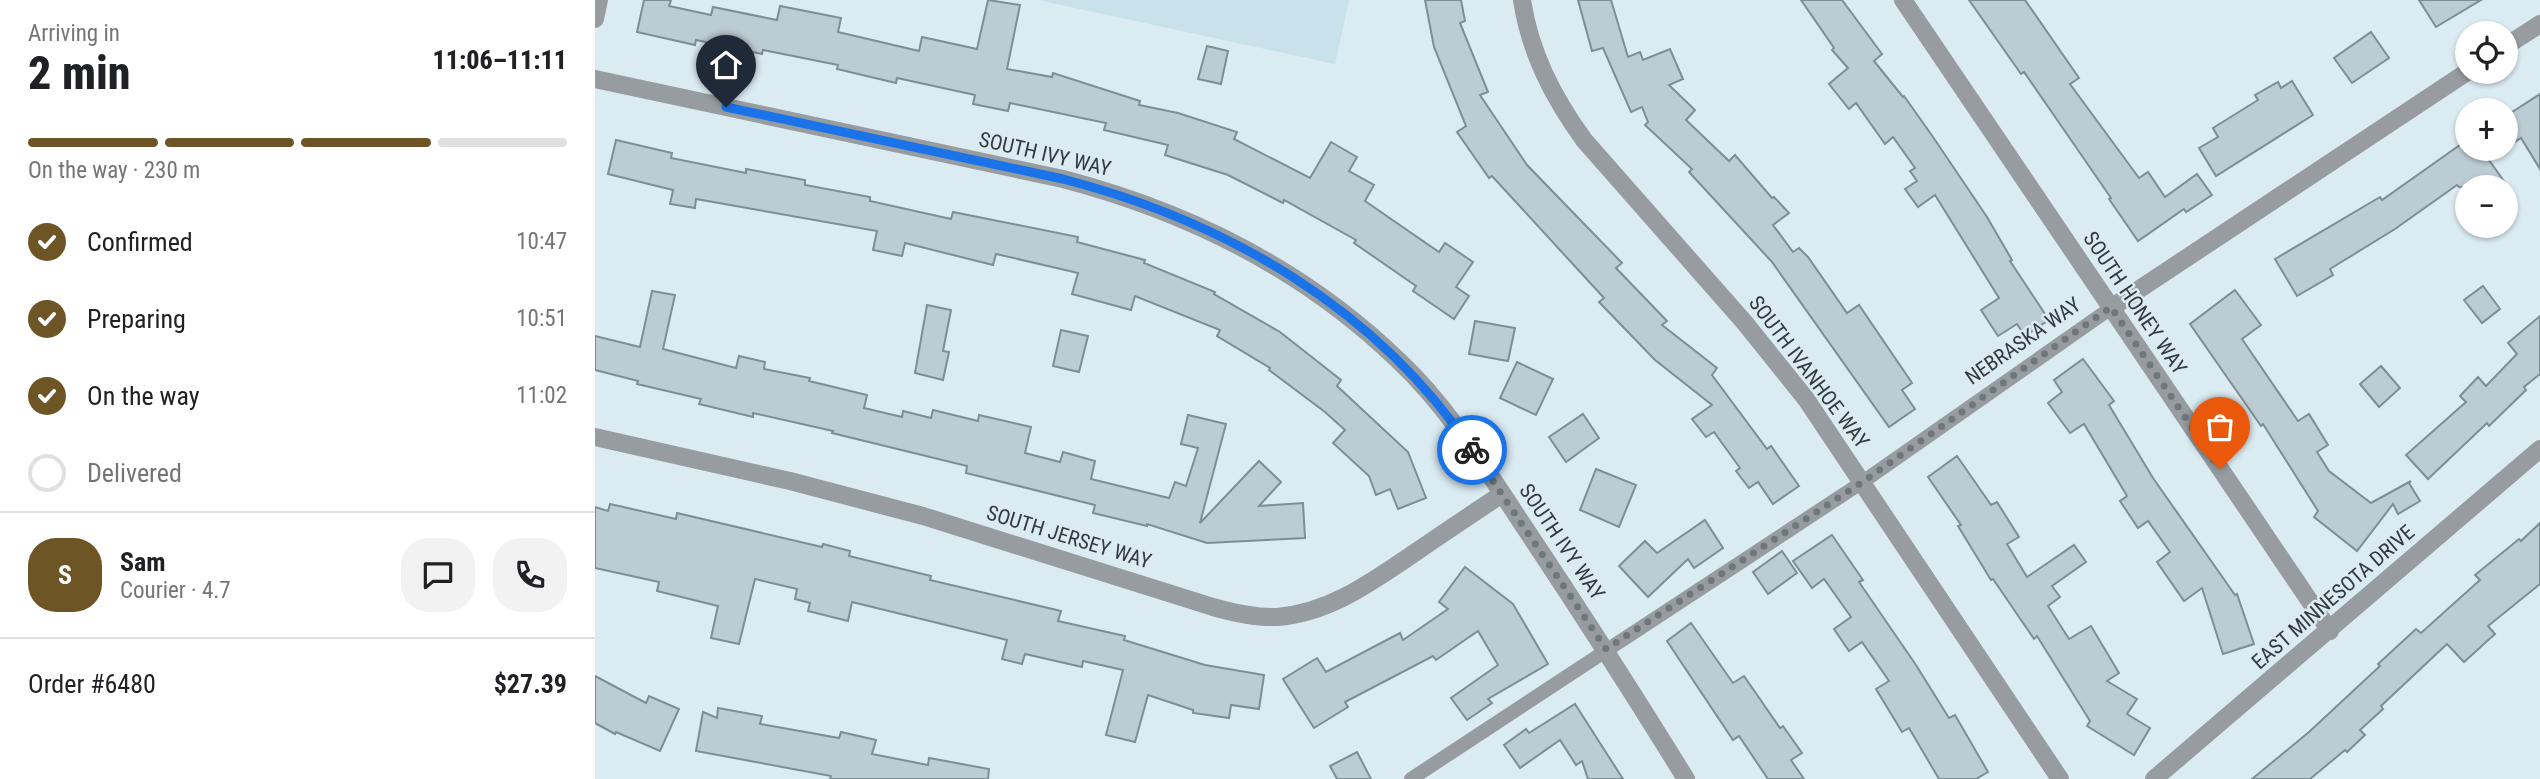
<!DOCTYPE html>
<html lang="en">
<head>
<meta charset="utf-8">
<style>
  :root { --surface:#fff; --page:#f2f2f2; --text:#202124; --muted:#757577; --line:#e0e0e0; --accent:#6d5526 }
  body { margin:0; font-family:"Roboto Condensed",sans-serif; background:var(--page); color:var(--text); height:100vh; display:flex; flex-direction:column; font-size:26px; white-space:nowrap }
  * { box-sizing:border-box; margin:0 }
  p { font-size:23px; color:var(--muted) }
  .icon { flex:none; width:38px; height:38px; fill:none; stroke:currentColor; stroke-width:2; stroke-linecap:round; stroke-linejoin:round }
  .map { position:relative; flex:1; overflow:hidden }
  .drawer { display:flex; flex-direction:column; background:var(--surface); width:595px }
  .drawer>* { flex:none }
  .buttons { position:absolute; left:1860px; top:21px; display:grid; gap:14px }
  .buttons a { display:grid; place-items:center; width:63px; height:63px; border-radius:50%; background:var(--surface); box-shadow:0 2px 5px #0004; font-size:35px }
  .pin { position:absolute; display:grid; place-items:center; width:60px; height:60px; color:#fff; margin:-72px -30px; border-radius:50% 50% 50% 0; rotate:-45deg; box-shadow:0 0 7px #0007 }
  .pin .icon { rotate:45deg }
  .courier { position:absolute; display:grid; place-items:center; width:70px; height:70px; margin:-35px; border:5px solid #1a73e8; border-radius:50%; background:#fff; color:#222; box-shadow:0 2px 9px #0007 }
  .overview em { font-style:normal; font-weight:800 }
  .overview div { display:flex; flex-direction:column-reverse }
  .overview { display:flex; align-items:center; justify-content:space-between; height:119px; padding:0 28px }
  h1 { font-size:46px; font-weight:800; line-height:52px }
  .bar { display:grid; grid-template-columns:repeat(4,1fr); gap:10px 7px; align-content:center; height:84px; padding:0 28px }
  .bar i { height:9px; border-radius:5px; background:var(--line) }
  .bar .current { background:var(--accent) }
  .bar p { grid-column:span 4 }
  .line { display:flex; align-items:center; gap:18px; padding:0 28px; border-top:2px solid var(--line) }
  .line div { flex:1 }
  .round { display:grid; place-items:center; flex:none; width:74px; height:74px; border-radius:28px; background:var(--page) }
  ol { padding:0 28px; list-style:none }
  li { display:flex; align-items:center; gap:21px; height:77px }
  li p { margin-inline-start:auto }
  li .icon { padding:7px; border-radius:50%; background:var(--accent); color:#fff; stroke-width:4 }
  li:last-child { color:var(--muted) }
  li i { width:38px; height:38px; border:4px solid var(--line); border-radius:50% }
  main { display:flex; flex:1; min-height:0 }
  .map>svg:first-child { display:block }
  .built { fill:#c9e1eb }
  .building { fill:#bcccd3; stroke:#7f8d94; stroke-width:2 }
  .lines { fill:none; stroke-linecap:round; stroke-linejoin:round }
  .service { stroke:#969c9f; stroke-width:14 }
  .minor { stroke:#969c9f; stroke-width:18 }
  .tertiary { stroke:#969c9f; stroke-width:18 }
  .done { stroke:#6e787c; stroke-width:7; stroke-dasharray:0 12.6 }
  .route { stroke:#1a73e8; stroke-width:9 }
  .labels { text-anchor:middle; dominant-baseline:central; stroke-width:5; stroke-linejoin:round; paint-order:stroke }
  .street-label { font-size:21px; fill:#343a3d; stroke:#dbebf2 }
</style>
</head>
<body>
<main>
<section class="drawer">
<div class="overview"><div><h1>2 min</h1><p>Arriving in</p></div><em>11:06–11:11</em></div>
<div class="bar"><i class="current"></i><i class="current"></i><i class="current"></i><i></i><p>On the way · 230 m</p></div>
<ol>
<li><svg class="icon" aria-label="check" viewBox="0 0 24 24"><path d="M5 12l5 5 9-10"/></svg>Confirmed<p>10:47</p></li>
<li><svg class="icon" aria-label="check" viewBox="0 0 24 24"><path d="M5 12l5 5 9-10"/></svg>Preparing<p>10:51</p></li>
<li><svg class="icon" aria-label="check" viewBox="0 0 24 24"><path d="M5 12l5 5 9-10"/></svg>On the way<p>11:02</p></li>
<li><i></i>Delivered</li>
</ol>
<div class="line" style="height:126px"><b class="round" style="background:var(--accent);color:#fff">S</b><div><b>Sam</b><p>Courier · 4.7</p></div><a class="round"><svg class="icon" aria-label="chat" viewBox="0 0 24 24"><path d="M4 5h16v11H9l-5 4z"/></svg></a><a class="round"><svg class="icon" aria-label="phone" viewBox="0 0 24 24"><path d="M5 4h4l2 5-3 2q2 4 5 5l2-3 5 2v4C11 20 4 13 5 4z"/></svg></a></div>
<div class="line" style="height:91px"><div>Order #6480</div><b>$27.39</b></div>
</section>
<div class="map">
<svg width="1945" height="779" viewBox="0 0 1945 779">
  <rect width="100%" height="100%" fill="#dbebf2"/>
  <path class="built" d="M 443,0 L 754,0 L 740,64 Z"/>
  <g class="building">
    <path d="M 49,0 L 76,0 L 74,6 L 116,15 L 118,7 L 182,20 L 185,6 L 246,18 L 243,32 L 324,51 L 327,37 L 382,49 L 393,0 L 425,5 L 412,69 L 457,77 L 458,73 L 545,101 L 544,105 L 583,113 L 642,132 L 639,139 L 715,178 L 736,142 L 762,157 L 754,171 L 779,185 L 770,201 L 844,252 L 850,243 L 878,262 L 861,287 L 874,296 L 859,319 L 818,291 L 821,286 L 759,243 L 761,240 L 689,200 L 688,203 L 633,175 L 570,155 L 573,145 L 509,130 L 511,123 L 415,103 L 413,111 L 378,104 L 380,95 L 302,78 L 301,83 L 242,69 L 243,65 L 168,50 L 167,54 L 101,40 L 100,45 L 42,32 Z"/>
    <path d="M 830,0 L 866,0 L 870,21 L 865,23 L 893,92 L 885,95 L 932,165 L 1027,263 L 1021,268 L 1072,321 L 1067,325 L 1122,368 L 1117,375 L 1172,449 L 1176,446 L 1204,486 L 1178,504 L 1163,482 L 1154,488 L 1141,471 L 1145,468 L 1119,432 L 1111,437 L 1097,419 L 1117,405 L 1060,360 L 1004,302 L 1009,298 L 897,176 L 894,178 L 862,132 L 871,126 L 839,47 Z"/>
    <path d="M 983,0 L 1016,0 L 1033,57 L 1045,52 L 1048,60 L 1075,49 L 1088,79 L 1074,85 L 1100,110 L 1091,120 L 1134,161 L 1140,155 L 1177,198 L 1179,197 L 1194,213 L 1178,225 L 1198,252 L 1204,248 L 1213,257 L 1252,313 L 1264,305 L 1317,383 L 1307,390 L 1320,409 L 1294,427 L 1177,262 L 1094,172 L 1097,169 L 1050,125 L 1053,122 L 1047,107 L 1036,112 L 1008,48 L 997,51 Z"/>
    <path d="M 1206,0 L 1247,0 L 1287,54 L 1279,61 L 1308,97 L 1309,96 L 1338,137 L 1392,217 L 1417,260 L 1415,261 L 1454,320 L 1430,336 L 1422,324 L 1403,336 L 1386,310 L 1404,298 L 1340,195 L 1323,207 L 1310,189 L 1322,181 L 1315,171 L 1320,168 L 1298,137 L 1290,144 L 1261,103 L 1254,109 L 1234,84 L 1253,68 L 1237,50 L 1239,48 Z"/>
    <path d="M 1374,0 L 1430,0 L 1484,78 L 1475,84 L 1544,178 L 1553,172 L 1570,197 L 1602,174 L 1617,195 L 1591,212 L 1589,209 L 1543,241 L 1514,199 L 1516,198 L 1429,72 L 1426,74 Z"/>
    <path d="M 1824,0 L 1886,0 L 1841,27 Z"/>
    <path d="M 1776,32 L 1794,58 L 1757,83 L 1739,58 Z"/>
    <path d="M 612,46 L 633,51 L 626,84 L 603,79 Z"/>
    <path d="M 1697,81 L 1718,115 L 1621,176 L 1604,148 L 1623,137 L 1618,128 L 1663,100 L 1660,95 L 1683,82 L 1686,88 Z"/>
    <path d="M 1945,94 L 1945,169 L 1926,138 L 1911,148 L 1911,116 Z"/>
    <path d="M 21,140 L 77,153 L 76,158 L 151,173 L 151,169 L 210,180 L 210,185 L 275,197 L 275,201 L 356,219 L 358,212 L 483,237 L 482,242 L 550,260 L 549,263 L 620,292 L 619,294 L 685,332 L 746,380 L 742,386 L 813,452 L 831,498 L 803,509 L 795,489 L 781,495 L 774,476 L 738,443 L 750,430 L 730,412 L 674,370 L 675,368 L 622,336 L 625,330 L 540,296 L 536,310 L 477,294 L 483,273 L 401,254 L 398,265 L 310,243 L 307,256 L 278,250 L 282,231 L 101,199 L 100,208 L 75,204 L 78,190 L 13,174 Z"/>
    <path d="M 1872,140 L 1872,149 L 1910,149 L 1894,160 L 1913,187 L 1864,187 L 1862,185 L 1800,229 L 1735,269 L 1738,275 L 1702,296 L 1680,259 L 1785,197 L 1787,200 Z"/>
    <path d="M 1888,286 L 1905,309 L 1887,323 L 1869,300 Z"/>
    <path d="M 1640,290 L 1666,325 L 1647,339 L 1703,421 L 1714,414 L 1733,445 L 1722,452 L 1734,471 L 1776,503 L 1816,481 L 1814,483 L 1825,501 L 1803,514 L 1798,504 L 1762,551 L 1719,517 L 1723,511 L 1668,424 L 1666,426 L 1595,324 Z"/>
    <path d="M 57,291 L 80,295 L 68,349 L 141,368 L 144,356 L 170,362 L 169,369 L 215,378 L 214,381 L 272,395 L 269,408 L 307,417 L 308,411 L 336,418 L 338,410 L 383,421 L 384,415 L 436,427 L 430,453 L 465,462 L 468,452 L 500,461 L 496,479 L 574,498 L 580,482 L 591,486 L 603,448 L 586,444 L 593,415 L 631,424 L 605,523 L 664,461 L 686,482 L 664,506 L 708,503 L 710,538 L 612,543 L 552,524 L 552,526 L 498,513 L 500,505 L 371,473 L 372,466 L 237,433 L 238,431 L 158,413 L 158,417 L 104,404 L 106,399 L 42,384 L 43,381 L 0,370 L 0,336 L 45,347 Z"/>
    <path d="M 332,305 L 356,310 L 348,351 L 354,352 L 348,380 L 320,373 Z"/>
    <path d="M 1945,316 L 1945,374 L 1929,387 L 1931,390 L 1894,426 L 1892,423 L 1833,479 L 1811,455 L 1871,402 L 1865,396 L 1883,377 L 1891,386 L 1922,354 L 1913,343 Z"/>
    <path d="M 880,321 L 920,328 L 913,361 L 874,354 Z"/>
    <path d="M 466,330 L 493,336 L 484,372 L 458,366 Z"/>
    <path d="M 1488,359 L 1519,401 L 1514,405 L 1558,478 L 1640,595 L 1642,594 L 1659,644 L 1628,654 L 1607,588 L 1589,601 L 1562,562 L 1575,552 L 1553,521 L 1543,528 L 1525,501 L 1532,496 L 1489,424 L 1475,433 L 1453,403 L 1467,392 L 1459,380 Z"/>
    <path d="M 922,362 L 958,379 L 941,415 L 905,398 Z"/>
    <path d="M 1786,366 L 1805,388 L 1784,407 L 1765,384 Z"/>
    <path d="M 988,414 L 1004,438 L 971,462 L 954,437 Z"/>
    <path d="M 1362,456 L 1396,505 L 1402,502 L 1424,537 L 1412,544 L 1432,577 L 1479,545 L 1491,562 L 1457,586 L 1465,597 L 1453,606 L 1474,639 L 1496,626 L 1524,673 L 1512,681 L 1542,699 L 1532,714 L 1555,728 L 1539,755 L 1492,726 L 1495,721 L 1442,636 L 1439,639 L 1398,579 L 1396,580 L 1363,526 L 1366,525 L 1333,477 Z"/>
    <path d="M 1001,469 L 1041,485 L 1024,527 L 985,510 Z"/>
    <path d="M 15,504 L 81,519 L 82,513 L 227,547 L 228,544 L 255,551 L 254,556 L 336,576 L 335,580 L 466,611 L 463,621 L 530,636 L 529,640 L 610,665 L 669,675 L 664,709 L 636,705 L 634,718 L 598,713 L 598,710 L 553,695 L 540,742 L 511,735 L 528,670 L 488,661 L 487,667 L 430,654 L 427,664 L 407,659 L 412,640 L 257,602 L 253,621 L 213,611 L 215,603 L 200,599 L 202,589 L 160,579 L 144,644 L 116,638 L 123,606 L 62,591 L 64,582 L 0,568 L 0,507 L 13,511 Z"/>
    <path d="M 1110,520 L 1128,548 L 1099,568 L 1093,559 L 1053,597 L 1024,566 L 1050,541 L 1062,553 Z"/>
    <path d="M 1945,523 L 1945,584 L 1893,626 L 1900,634 L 1869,662 L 1852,644 L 1786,706 L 1788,709 L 1765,730 L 1770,735 L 1752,752 L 1750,750 L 1715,779 L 1657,779 L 1714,732 L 1785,666 L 1783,664 L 1821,629 L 1826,633 L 1885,580 L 1880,575 L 1924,539 L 1926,541 Z"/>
    <path d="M 1237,535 L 1268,580 L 1264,582 L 1321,665 L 1354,718 L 1360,715 L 1393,772 L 1381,779 L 1344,779 L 1314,728 L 1307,732 L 1281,689 L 1294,681 L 1267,642 L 1254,651 L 1239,629 L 1256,617 L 1229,579 L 1217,588 L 1198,561 Z"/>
    <path d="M 1187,551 L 1202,573 L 1173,594 L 1158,572 Z"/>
    <path d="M 870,567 L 918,604 L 953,664 L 893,699 L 897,703 L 872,720 L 856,698 L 903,665 L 883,631 L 841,660 L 838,656 L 750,702 L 753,707 L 719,728 L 688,679 L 722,658 L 731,672 L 805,633 L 808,640 L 853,609 L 844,602 Z"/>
    <path d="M 1096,623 L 1138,683 L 1149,676 L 1185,728 L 1188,726 L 1207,753 L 1196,760 L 1209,779 L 1173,779 L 1144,736 L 1138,740 L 1072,641 Z"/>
    <path d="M 0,676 L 51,703 L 54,696 L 84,709 L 65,751 L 21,732 L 20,734 L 0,723 Z"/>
    <path d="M 980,704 L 1028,779 L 993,779 L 987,761 L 981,765 L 965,740 L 925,768 L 909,745 L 931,729 L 934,733 Z"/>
    <path d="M 123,708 L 167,716 L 165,724 L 244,738 L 246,732 L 281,740 L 277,754 L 333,765 L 334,758 L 394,769 L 393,779 L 235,779 L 236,776 L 101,751 L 108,712 L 122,718 Z"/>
    <path d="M 762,752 L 776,779 L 742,779 L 735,766 Z"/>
  </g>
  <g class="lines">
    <path class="service" d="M 816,779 L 1269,481 L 1516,308"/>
    <g class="minor">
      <path d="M 927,0 C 935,53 958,97 989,140 L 1150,323 L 1211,399 L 1465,779"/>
      <path d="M 1308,0 L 1735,631"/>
      <path d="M 1911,46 L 1945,24"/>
      <path d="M 0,79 L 468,179 C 594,212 709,269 804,361 C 854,408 890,468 928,525 C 984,609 1038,693 1091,779"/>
      <path d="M 1516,308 L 1872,72"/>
      <path d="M 0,437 L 195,481 L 328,516 L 618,607 C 639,613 660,618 682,617 C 734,613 775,583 818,554 C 847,534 877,514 907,494"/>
      <path d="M 1559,779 L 1945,449"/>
    </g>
    <path class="tertiary" d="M 0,19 L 4,0"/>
  </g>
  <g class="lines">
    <path class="done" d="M 877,450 L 1011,649 L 1269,481 L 1516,307 L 1625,469"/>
    <path class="route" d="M 131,107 L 468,179 C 630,221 782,308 877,450"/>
  </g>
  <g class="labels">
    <g class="street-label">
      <text transform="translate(450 154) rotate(13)">SOUTH IVY WAY</text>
      <text transform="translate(1540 303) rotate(56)">SOUTH HONEY WAY</text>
      <text transform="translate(1428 341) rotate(-35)">NEBRASKA WAY</text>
      <text transform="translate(1214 372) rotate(53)">SOUTH IVANHOE WAY</text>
      <text transform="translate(474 537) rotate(17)">SOUTH JERSEY WAY</text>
      <text transform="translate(967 542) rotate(56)">SOUTH IVY WAY</text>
      <text transform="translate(1738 597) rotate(-41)">EAST MINNESOTA DRIVE</text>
    </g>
  </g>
</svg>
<div class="buttons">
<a><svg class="icon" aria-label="locate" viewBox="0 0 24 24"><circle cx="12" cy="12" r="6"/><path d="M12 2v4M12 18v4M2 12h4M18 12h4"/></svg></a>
<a>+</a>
<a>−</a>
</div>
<div class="pin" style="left:1625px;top:469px;background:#ea580c"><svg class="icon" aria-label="bag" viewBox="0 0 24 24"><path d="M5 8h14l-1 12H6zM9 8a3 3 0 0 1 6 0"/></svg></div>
<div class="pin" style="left:131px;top:107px;background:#1f2937"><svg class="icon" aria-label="home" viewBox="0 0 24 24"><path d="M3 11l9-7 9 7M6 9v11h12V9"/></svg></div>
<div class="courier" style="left:877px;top:450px"><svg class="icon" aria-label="bike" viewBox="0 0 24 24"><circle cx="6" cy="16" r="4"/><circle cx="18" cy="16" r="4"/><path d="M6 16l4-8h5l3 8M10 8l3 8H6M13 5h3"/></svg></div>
</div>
</main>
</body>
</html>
